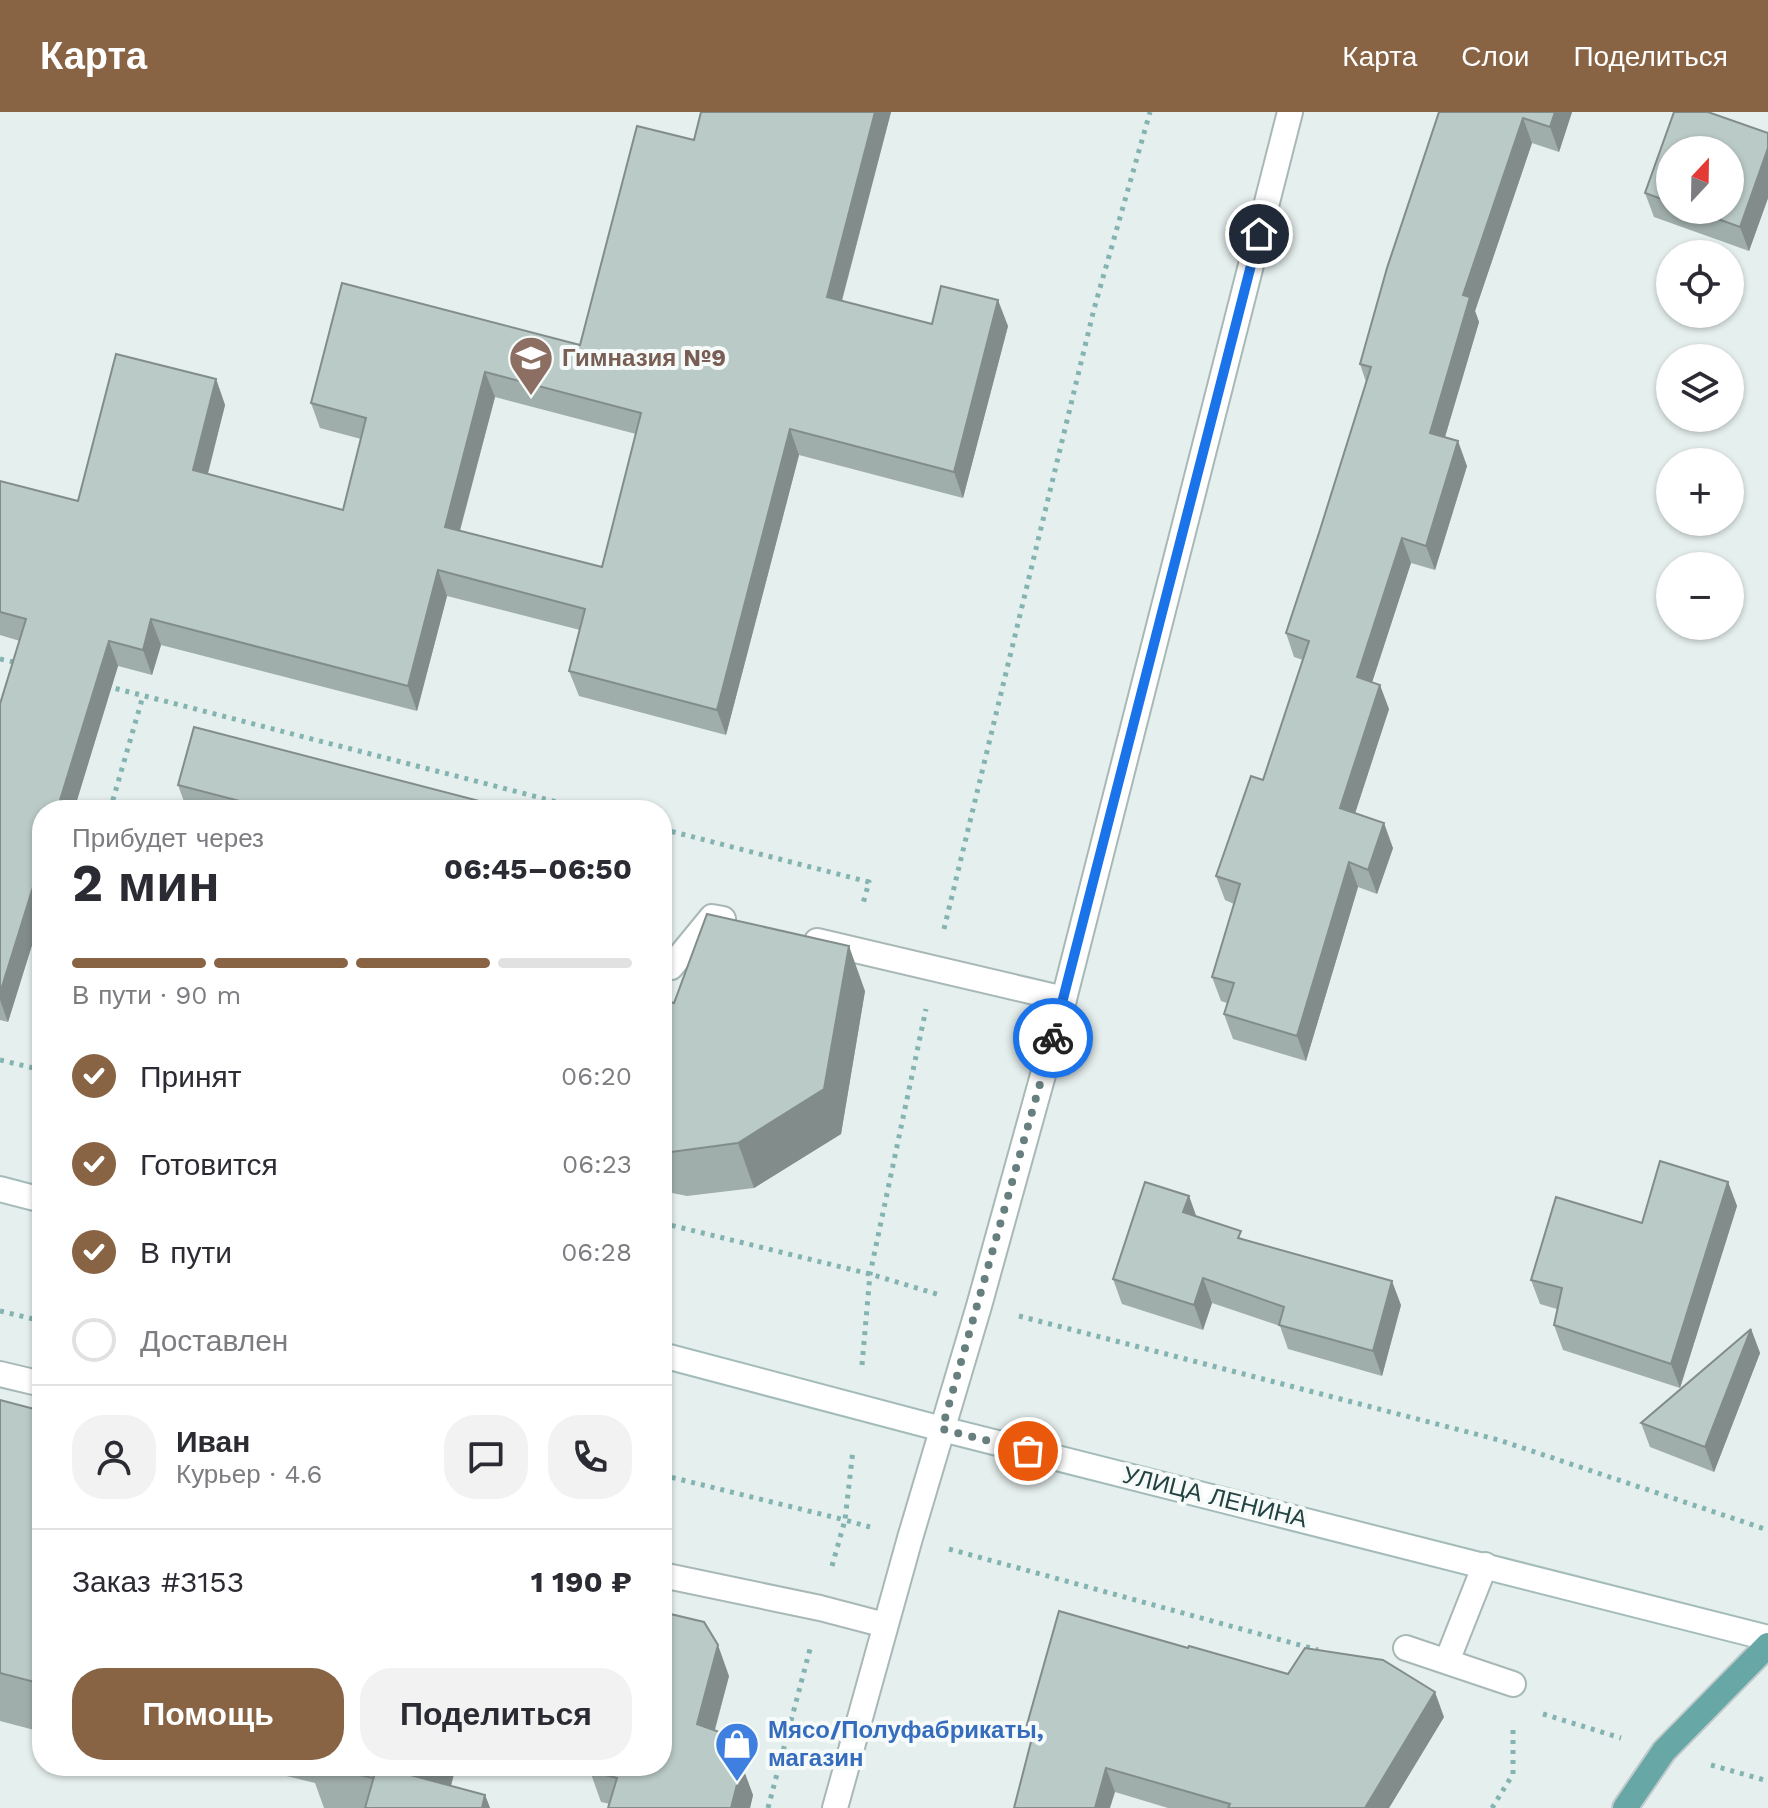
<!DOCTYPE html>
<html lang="ru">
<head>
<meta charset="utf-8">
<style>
  :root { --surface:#fff; --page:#f2f2f3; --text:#2b2b33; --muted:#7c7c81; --line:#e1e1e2; --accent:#886344 }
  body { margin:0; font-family:"Work Sans",sans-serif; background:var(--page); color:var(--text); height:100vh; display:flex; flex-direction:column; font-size:30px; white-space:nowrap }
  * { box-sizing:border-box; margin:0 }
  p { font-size:26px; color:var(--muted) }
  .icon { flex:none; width:44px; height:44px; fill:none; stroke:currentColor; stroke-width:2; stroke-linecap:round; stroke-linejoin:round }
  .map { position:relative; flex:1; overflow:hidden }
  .drawer { position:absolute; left:32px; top:688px; width:640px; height:976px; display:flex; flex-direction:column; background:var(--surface); border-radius:32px; box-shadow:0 2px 6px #0004 }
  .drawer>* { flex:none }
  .needle { width:52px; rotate:22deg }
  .tools { position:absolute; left:1656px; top:24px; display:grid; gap:16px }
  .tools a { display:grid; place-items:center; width:88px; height:88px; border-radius:50%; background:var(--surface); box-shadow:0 2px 6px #0004; font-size:40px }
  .pin { position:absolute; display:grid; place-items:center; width:68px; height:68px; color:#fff; margin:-34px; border:4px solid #fff; border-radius:50%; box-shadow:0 2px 8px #0007 }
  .courier { position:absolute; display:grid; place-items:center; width:80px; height:80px; margin:-40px; border:6px solid #1a73e8; border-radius:50%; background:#fff; color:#222; box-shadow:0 2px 10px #0007 }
  .head em { font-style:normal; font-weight:700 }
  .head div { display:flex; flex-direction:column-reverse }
  .head { display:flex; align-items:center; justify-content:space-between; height:136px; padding:0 40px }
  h1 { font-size:52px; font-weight:700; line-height:60px }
  .bar { display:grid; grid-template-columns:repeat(4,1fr); gap:12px 8px; align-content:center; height:96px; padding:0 40px }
  .bar i { height:10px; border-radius:6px; background:var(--line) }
  .bar .active { background:var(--accent) }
  .bar p { grid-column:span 4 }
  .line { display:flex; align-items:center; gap:20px; padding:0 40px; border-top:2px solid var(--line) }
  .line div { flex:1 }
  .round { display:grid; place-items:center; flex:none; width:84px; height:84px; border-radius:32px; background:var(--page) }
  ol { padding:0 40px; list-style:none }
  li { display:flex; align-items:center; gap:24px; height:88px }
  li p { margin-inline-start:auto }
  li .icon { padding:8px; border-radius:50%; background:var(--accent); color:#fff; stroke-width:4 }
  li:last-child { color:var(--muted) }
  li i { width:44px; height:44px; border:4px solid var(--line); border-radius:50% }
  .action { display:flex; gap:16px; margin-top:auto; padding:16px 40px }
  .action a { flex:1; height:92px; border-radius:32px; background:var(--accent); color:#fff; font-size:32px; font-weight:700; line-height:92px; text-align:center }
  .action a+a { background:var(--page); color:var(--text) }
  header { display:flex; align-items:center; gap:48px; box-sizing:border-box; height:112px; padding:0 40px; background:var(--accent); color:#fff }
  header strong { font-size:38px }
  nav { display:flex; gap:44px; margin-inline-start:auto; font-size:28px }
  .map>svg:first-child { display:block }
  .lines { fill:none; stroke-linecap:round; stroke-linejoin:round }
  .service-casing { stroke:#a7b8b6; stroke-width:28 }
  .minor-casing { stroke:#a7b8b6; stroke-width:28 }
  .secondary-casing { stroke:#a3bcba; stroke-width:28 }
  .primary-casing { stroke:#c1caca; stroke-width:28 }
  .path { stroke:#84b4b1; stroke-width:5; stroke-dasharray:4 6; stroke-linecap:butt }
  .service { stroke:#fff; stroke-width:24 }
  .minor { stroke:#fff; stroke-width:24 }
  .secondary { stroke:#fff; stroke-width:24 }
  .primary { stroke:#67a7a6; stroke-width:24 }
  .wall { fill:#a0aeab; fill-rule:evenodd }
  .shaded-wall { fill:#828d8b }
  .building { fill:#bacac7; stroke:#828d8b; stroke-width:2; fill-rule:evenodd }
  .done { stroke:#677f7e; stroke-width:8; stroke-dasharray:0 14.4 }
  .route { stroke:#1a73e8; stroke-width:10 }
  .labels { text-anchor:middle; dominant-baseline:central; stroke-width:8; stroke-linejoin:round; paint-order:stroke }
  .education-label { font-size:24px; font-weight:bold; fill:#785e54; stroke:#f6fbfa; text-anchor:start }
  .street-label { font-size:24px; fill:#234342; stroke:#f6fbfa }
  .shop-label { font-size:24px; font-weight:bold; fill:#366cbe; stroke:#f6fbfa; text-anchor:start }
</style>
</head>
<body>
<header>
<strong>Карта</strong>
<nav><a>Карта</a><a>Слои</a><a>Поделиться</a></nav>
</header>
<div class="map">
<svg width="1768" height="1696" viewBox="0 0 1768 1696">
  <rect width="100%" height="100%" fill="#e5efed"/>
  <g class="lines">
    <g class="service-casing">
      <g id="service">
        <path d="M 817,829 L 1064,887"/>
        <path d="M 662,853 L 671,855 L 712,805 L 723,807"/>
        <path d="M 0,1262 L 42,1272"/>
        <path d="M 662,1463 L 820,1496 L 885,1513"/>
        <path d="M 1406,1536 L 1513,1572"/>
        <path d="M 1447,1549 L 1485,1453"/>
      </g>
    </g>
    <g class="minor-casing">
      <path id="minor" d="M 835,1696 L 910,1426 L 979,1194 L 1064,887 L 1290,0"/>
    </g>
    <g class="secondary-casing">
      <g id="secondary">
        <path d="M 0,1077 L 42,1088"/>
        <path d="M 662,1243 L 942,1317 L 1768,1526"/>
      </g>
    </g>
    <g class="primary-casing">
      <path id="primary" d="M 1625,1696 L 1664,1639 L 1768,1533"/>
    </g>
    <g class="path">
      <path d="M 0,547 L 18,551"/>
      <path d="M 106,574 L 588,698"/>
      <path d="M 110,698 L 143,584"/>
      <path d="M 662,717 L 869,770 L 862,795"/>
      <path d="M 944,817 L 1094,197 L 1150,0"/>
      <path d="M 0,948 L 42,958"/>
      <path d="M 35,956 L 42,933"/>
      <path d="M 662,1111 L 870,1162 L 940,1183"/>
      <path d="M 0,1199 L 42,1209"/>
      <path d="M 1019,1204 L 1499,1328 L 1768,1418"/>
      <path d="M 862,1253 L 870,1162 L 926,897"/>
      <path d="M 662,1363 L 845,1408 L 853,1338"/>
      <path d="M 949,1437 L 1318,1538"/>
      <path d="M 832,1454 L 845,1408 L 870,1415"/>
      <path d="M 1543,1602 L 1621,1626"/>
      <path d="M 1711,1653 L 1768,1669"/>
      <path d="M 768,1696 L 810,1537"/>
      <path d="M 1492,1696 L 1513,1662 L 1513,1614"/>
    </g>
    <use href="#service" class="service"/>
    <use href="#minor" class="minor"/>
    <use href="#secondary" class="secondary"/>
    <use href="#primary" class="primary"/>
  </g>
  <g class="wall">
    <path d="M 701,0 L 891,0 L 842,189 L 932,212 L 1008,214 L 963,386 L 799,343 L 726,623 L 579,584 L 569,559 L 580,518 L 447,484 L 417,599 L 161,533 L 152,563 L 118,554 L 74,698 L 42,698 L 42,801 L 8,910 L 0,908 L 0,592 L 20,529 L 0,523 L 0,369 L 78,389 L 216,267 L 225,293 L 208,362 L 343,398 L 361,327 L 320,316 L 311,291 L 580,233 L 694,28 ZM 495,285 L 636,322 L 602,455 L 460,419 Z"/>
    <path d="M 1439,0 L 1572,0 L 1559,40 L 1532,31 L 1475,199 L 1479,210 L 1445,325 L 1467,354 L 1435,458 L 1411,451 L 1372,570 L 1389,597 L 1355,701 L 1393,736 L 1377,782 L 1358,775 L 1306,949 L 1233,927 L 1224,902 L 1227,891 L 1221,889 L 1212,865 L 1234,792 L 1225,788 L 1216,764 L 1263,668 L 1303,548 L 1294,545 L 1286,521 L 1319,421 L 1366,270 L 1360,252 Z"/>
    <path d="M 1674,0 L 1708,0 L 1768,21 L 1768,86 L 1749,139 L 1654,105 L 1645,81 ZM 1670,38 L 1730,38 L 1730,98 L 1670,98 Z"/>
    <path d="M 178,673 L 514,698 L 187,698 Z"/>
    <path d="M 865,879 L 841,1022 L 754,1076 L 687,1084 L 662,1079 L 662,888 L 674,891 Z"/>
    <path d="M 1728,1070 L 1737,1094 L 1680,1276 L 1563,1238 L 1554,1213 L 1557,1197 L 1540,1192 L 1531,1168 L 1642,1111 Z"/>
    <path d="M 1189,1084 L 1196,1104 L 1243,1127 L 1401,1193 L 1382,1264 L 1288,1237 L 1280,1214 L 1212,1191 L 1203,1218 L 1122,1192 L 1113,1167 Z"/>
    <path d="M 1751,1217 L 1760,1241 L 1714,1360 L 1650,1335 L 1641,1311 Z"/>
    <path d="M 0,1288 L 42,1299 L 42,1620 L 0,1609 Z"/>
    <path d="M 1188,1536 L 1444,1605 L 1389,1696 L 1168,1696 L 1115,1680 L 1031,1628 L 1026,1616 Z"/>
    <path d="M 729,1564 L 715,1618 L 753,1683 L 750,1696 L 608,1696 L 610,1692 L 601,1690 L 590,1659 Z"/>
    <path d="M 246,1654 L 456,1654 L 451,1674 L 485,1683 L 490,1696 L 324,1696 L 315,1671 Z"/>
  </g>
  <g class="shaded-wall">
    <path d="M 875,0 L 891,0 L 836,210 L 827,185 Z"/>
    <path d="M 1555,0 L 1572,0 L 1559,40 L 1550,15 Z"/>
    <path d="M 1523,6 L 1532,31 L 1475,199 L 1479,210 L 1439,345 L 1430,321 L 1463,183 Z"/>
    <path d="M 1768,36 L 1768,86 L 1749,139 L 1740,115 Z"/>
    <path d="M 998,188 L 1008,214 L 963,386 L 954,360 Z"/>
    <path d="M 485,260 L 495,285 L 454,440 L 445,415 Z"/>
    <path d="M 216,267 L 225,293 L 202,384 L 193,358 Z"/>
    <path d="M 790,317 L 799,343 L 726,623 L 717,598 Z"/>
    <path d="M 1458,329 L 1467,354 L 1435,458 L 1426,434 Z"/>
    <path d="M 1402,426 L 1411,451 L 1366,589 L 1357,565 Z"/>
    <path d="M 438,458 L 447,484 L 417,599 L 408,574 Z"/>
    <path d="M 151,507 L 161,533 L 152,563 L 143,538 Z"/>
    <path d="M 109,529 L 118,554 L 74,698 L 57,698 Z"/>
    <path d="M 1380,573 L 1389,597 L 1349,720 L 1340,696 Z"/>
    <path d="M 1384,711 L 1393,736 L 1377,782 L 1368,758 Z"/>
    <path d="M 42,746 L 42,801 L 8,910 L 0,888 L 0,881 Z"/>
    <path d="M 1349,750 L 1358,775 L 1306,949 L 1297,924 Z"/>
    <path d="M 849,834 L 865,879 L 841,1022 L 754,1076 L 738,1031 Z"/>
    <path d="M 1728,1070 L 1737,1094 L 1680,1276 L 1671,1252 Z"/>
    <path d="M 1189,1084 L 1198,1109 L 1183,1100 Z"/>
    <path d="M 1203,1166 L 1212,1191 L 1203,1218 L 1194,1193 Z"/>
    <path d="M 1392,1169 L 1401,1193 L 1382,1264 L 1373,1239 Z"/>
    <path d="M 1751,1217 L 1760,1241 L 1714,1360 L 1705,1335 Z"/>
    <path d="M 718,1533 L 729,1564 L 708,1642 L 697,1612 Z"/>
    <path d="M 1435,1580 L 1444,1605 L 1389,1696 L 1365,1696 Z"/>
    <path d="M 742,1653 L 753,1683 L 750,1696 L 731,1696 Z"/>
    <path d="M 423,1654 L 456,1654 L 445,1696 L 418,1677 Z"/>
    <path d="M 1106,1656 L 1115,1680 L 1110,1696 L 1095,1696 Z"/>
    <path d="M 485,1683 L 490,1696 L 482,1696 Z"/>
  </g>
  <g class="building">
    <path d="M 701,0 L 875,0 L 827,185 L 932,212 L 941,174 L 998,188 L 954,360 L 790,317 L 717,598 L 569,559 L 585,497 L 438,458 L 408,574 L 151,507 L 143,538 L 109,529 L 57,698 L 42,698 L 42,746 L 0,881 L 0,592 L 26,507 L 0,500 L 0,369 L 78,389 L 116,242 L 216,267 L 193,358 L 343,398 L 366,306 L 311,291 L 342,171 L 580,233 L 637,14 L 694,28 ZM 485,260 L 641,301 L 602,455 L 445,415 Z"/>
    <path d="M 1439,0 L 1555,0 L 1550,15 L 1523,6 L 1463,183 L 1470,185 L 1430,321 L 1458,329 L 1426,434 L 1402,426 L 1357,565 L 1380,573 L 1340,696 L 1384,711 L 1368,758 L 1349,750 L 1297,924 L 1224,902 L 1234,871 L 1212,865 L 1240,772 L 1216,764 L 1251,664 L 1263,668 L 1309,529 L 1286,521 L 1319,421 L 1371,255 L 1360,252 L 1387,156 Z"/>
    <path d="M 1674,0 L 1708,0 L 1768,21 L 1768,36 L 1740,115 L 1693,98 L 1730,98 L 1730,38 L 1670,38 L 1670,90 L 1645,81 Z"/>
    <path d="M 194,615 L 514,698 L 274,698 L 178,673 Z"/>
    <path d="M 707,802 L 849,834 L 824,977 L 738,1031 L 671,1040 L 662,1038 L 662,888 L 674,891 Z"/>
    <path d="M 1660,1049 L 1728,1070 L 1671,1252 L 1554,1213 L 1562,1176 L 1531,1168 L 1556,1085 L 1642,1111 Z"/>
    <path d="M 1145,1070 L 1189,1084 L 1183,1100 L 1241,1119 L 1238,1126 L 1392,1169 L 1373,1239 L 1279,1213 L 1284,1195 L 1203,1166 L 1194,1193 L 1113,1167 Z"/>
    <path d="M 1751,1217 L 1705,1335 L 1641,1311 Z"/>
    <path d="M 0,1288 L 42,1299 L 42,1572 L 0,1561 Z"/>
    <path d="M 1059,1499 L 1188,1536 L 1189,1534 L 1288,1562 L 1305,1536 L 1383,1548 L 1435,1580 L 1365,1696 L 1228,1696 L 1230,1692 L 1106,1656 L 1095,1696 L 1014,1696 L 1034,1618 L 1026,1616 Z"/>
    <path d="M 662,1500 L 704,1510 L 718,1533 L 697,1612 L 725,1622 L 742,1653 L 731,1696 L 608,1696 L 617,1666 L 590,1659 L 592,1654 L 662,1654 Z"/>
    <path d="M 322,1654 L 377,1654 L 373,1666 Z"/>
    <path d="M 377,1654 L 485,1683 L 482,1696 L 365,1696 Z"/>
    <path d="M 378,1654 L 423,1654 L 421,1665 Z"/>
  </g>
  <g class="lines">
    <path class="done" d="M 1028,1339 L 942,1317 L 1053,926"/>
    <path class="route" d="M 1053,926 L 1259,122"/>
  </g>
  <defs>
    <g id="school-pin" transform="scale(2.3)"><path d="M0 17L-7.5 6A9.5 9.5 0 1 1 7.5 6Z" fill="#8d6e63" stroke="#f6fbfa"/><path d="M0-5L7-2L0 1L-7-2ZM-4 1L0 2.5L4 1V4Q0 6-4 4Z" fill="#fff"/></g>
    <g id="shop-pin" transform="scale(2.3)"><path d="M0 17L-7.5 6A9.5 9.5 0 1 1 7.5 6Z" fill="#3f7fe0" stroke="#f6fbfa"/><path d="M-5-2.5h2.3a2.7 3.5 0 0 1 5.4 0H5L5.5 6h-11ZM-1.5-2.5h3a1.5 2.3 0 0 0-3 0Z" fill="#fff"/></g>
  </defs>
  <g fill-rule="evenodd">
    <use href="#school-pin" x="531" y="246"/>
    <use href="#shop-pin" x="737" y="1632"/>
  </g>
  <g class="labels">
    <g class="education-label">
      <text x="562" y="246">Гимназия №9</text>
    </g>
    <g class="street-label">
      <text transform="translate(1215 1385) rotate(14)">УЛИЦА ЛЕНИНА</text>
    </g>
    <g class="shop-label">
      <text x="768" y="1618">Мясо/Полуфабрикаты,<tspan x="768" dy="28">магазин</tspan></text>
    </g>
  </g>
</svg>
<div class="tools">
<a><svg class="needle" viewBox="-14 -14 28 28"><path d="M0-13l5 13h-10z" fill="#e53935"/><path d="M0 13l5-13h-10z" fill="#7c7c81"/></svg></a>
<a><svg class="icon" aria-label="locate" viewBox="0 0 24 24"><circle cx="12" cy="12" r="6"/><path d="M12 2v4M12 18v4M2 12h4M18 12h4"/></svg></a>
<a><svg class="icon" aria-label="layers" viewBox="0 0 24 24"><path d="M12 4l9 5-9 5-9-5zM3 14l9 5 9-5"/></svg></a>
<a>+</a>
<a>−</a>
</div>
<div class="pin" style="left:1028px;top:1339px;background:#ea580c"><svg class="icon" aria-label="bag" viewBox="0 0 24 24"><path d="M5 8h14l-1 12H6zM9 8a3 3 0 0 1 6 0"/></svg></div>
<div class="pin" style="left:1259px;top:122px;background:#1f2937"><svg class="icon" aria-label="home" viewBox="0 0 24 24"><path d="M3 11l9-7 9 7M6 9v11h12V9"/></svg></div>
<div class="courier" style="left:1053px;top:926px"><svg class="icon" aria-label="bike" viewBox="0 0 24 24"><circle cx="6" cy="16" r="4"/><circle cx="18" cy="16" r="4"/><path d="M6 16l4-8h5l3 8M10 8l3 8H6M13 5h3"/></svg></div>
<section class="drawer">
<div class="head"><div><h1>2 мин</h1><p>Прибудет через</p></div><em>06:45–06:50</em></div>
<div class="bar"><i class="active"></i><i class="active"></i><i class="active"></i><i></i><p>В пути · 90 m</p></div>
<ol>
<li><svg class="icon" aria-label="check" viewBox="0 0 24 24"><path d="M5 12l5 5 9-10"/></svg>Принят<p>06:20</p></li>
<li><svg class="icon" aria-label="check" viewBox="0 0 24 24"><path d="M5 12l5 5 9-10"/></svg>Готовится<p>06:23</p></li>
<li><svg class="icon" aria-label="check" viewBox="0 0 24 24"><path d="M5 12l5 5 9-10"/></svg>В пути<p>06:28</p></li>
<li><i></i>Доставлен</li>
</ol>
<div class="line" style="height:144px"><a class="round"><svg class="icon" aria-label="person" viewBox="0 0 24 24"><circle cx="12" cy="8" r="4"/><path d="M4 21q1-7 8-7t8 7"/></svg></a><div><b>Иван</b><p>Курьер · 4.6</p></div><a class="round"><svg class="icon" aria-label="chat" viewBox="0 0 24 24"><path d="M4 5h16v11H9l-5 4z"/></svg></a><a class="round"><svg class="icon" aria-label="phone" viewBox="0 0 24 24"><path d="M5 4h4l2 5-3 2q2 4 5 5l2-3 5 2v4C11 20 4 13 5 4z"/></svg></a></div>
<div class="line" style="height:104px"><div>Заказ #3153</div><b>1 190 ₽</b></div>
<div class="action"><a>Помощь</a><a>Поделиться</a></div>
</section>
</div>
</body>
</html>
